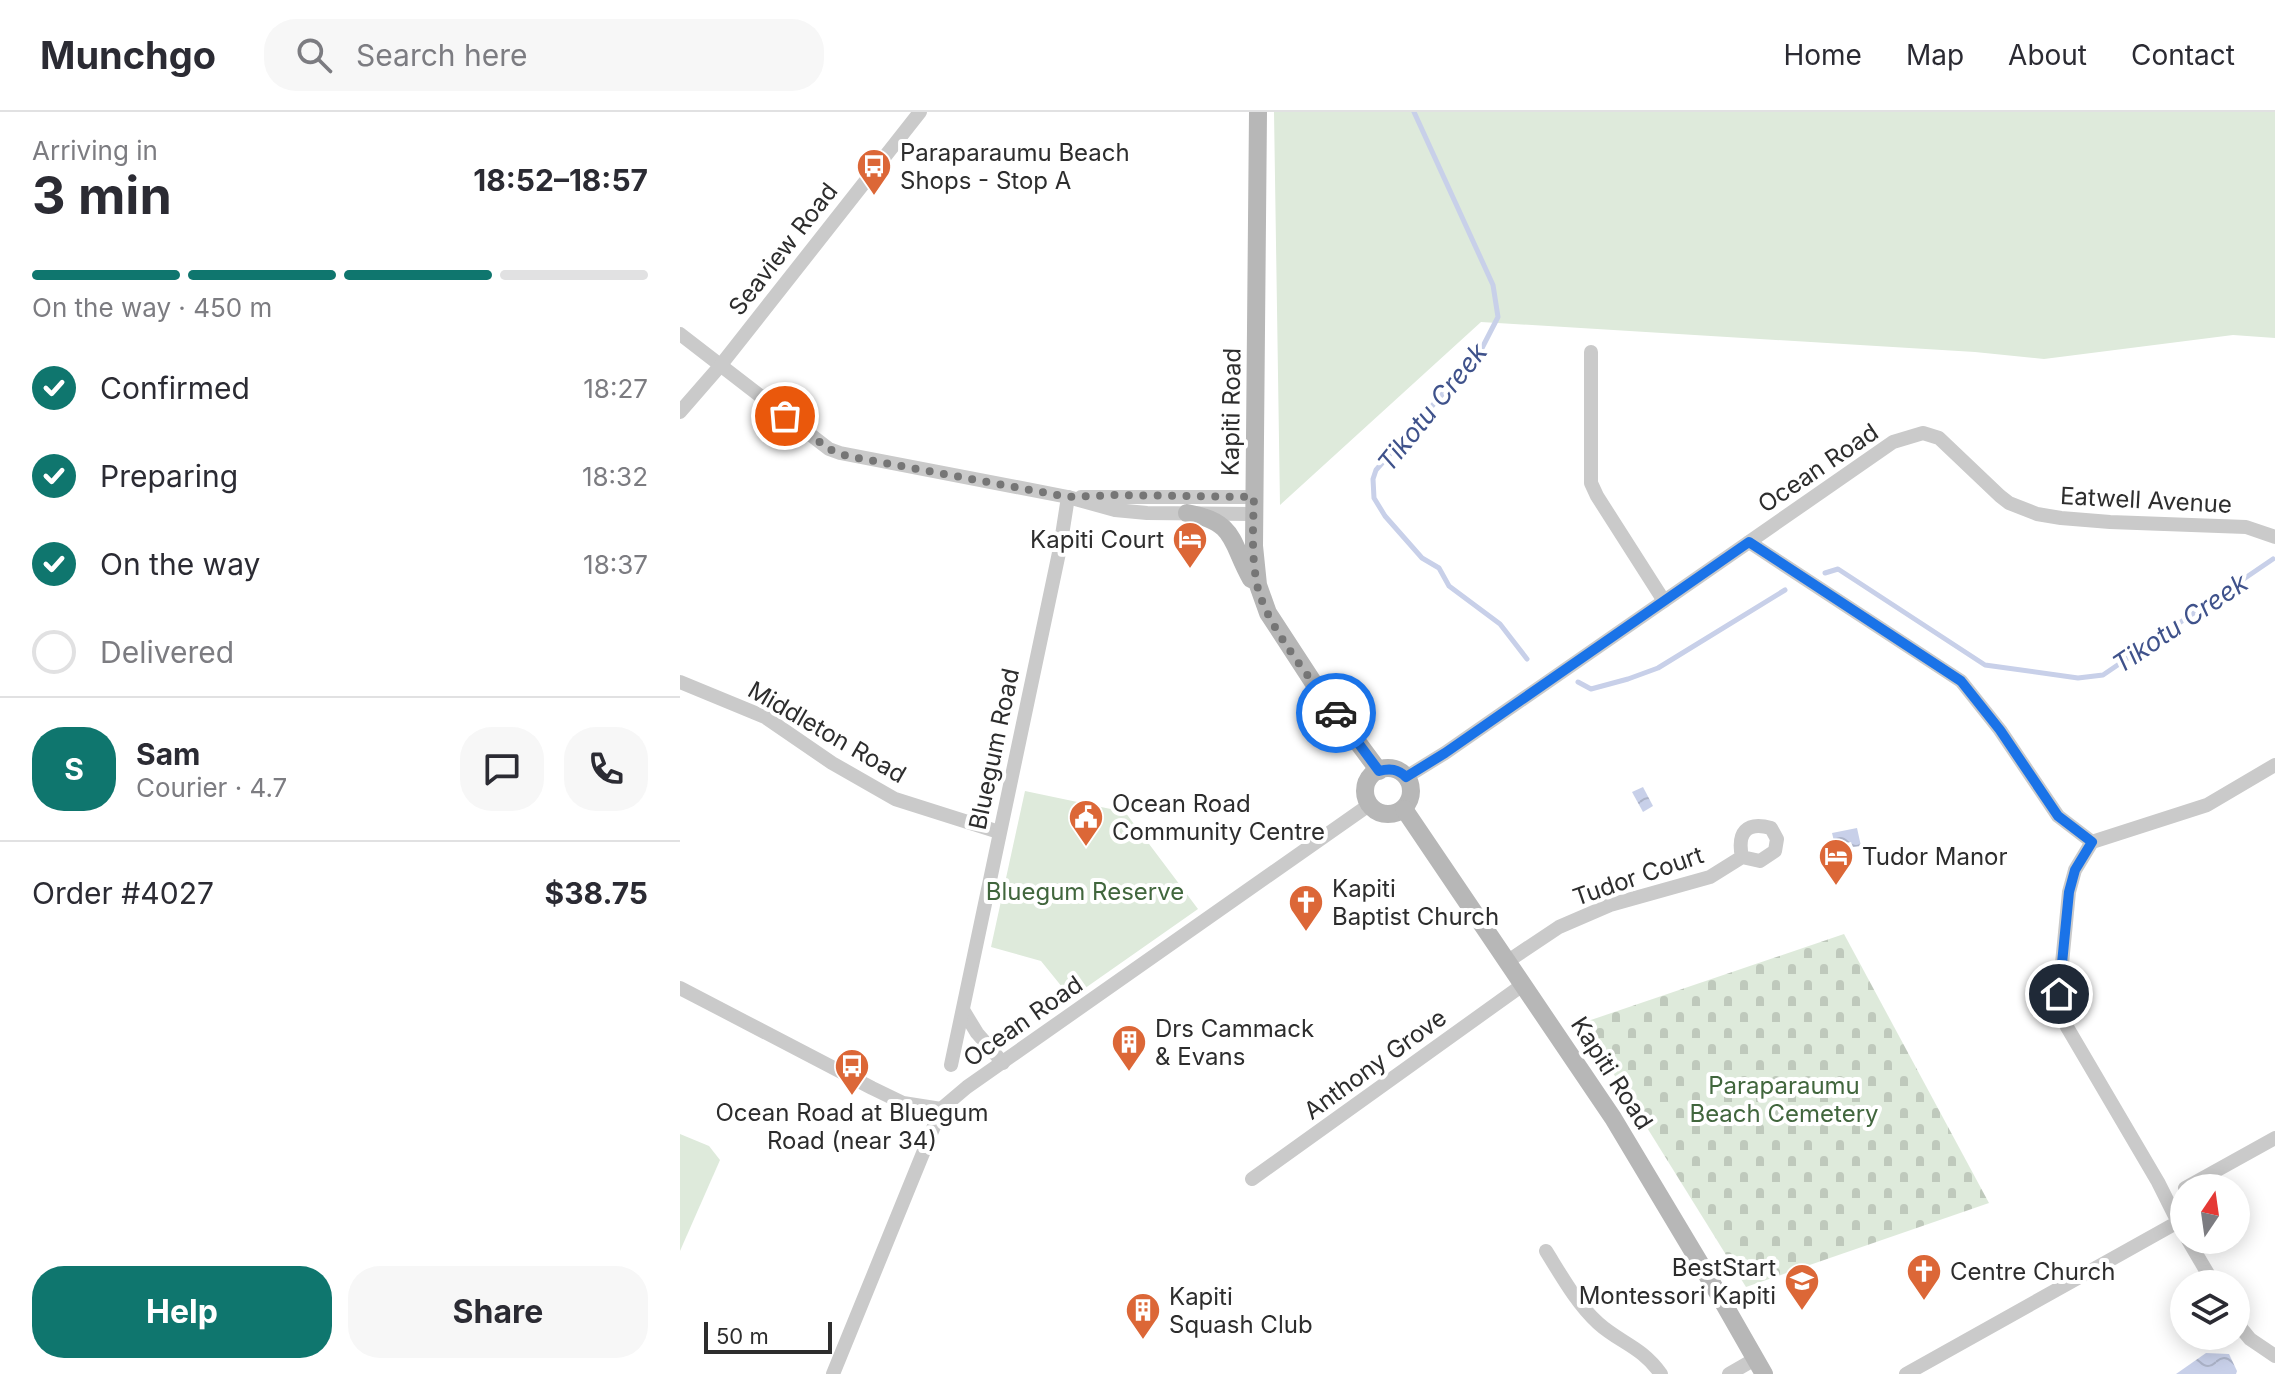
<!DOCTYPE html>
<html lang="en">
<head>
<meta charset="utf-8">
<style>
  :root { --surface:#fff; --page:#f7f7f7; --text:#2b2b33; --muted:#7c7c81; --line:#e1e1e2; --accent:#0f766e }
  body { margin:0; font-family:Inter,sans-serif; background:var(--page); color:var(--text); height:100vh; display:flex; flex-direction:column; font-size:30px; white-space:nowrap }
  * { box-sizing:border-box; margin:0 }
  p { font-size:26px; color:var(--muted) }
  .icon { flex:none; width:44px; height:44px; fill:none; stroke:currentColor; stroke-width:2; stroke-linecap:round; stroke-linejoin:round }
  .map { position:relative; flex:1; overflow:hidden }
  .panel { display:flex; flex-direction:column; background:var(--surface); width:680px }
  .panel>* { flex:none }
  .needle { width:52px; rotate:13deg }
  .tools { position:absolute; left:1490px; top:1062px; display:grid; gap:16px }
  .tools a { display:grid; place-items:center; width:80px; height:80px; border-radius:50%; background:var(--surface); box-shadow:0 4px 20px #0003; font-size:40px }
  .scale { position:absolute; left:24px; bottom:20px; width:128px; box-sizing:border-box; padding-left:8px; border:4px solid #2d2d2d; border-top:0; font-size:22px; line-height:28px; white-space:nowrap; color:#2d2d2d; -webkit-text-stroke:6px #fff; paint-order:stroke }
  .pin { position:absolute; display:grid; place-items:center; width:68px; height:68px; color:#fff; margin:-34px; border:4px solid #fff; border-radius:50%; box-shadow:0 2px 8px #0007 }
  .courier { position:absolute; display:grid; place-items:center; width:80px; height:80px; margin:-40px; border:6px solid #1a73e8; border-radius:50%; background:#fff; color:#222; box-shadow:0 2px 10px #0007 }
  .overview em { font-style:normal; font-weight:700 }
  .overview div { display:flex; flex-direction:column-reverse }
  .overview { display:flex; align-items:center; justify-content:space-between; height:136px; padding:0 32px }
  h1 { font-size:52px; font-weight:700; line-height:60px }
  .bar { display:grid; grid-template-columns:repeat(4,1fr); gap:12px 8px; align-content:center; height:96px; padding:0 32px }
  .bar i { height:10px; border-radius:6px; background:var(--line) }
  .bar .active { background:var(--accent) }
  .bar p { grid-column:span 4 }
  .line { display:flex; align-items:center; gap:20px; padding:0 32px; border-top:2px solid var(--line) }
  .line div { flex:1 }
  .round { display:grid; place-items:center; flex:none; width:84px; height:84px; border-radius:32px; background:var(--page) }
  ol { padding:0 32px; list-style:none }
  li { display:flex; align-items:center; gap:24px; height:88px }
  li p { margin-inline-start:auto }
  li .icon { padding:8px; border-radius:50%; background:var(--accent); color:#fff; stroke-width:4 }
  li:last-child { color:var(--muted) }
  li i { width:44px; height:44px; border:4px solid var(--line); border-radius:50% }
  .cta { display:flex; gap:16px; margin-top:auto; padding:16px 32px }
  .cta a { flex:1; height:92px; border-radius:32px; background:var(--accent); color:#fff; font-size:32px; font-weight:700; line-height:92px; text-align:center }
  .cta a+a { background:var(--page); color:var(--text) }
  header { display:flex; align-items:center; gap:48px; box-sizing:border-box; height:112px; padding:0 40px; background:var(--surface); border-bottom:2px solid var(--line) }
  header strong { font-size:38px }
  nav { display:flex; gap:44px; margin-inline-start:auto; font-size:28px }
  .search { width:560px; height:72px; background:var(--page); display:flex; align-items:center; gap:20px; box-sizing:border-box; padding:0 28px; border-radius:32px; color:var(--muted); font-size:30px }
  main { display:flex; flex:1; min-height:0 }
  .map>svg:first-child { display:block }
  .green { fill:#deeadb }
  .cemetery { fill:url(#cemetery-stones) }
  .water { fill:url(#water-waves) }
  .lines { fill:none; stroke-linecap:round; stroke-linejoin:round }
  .stream { stroke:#c8d0e9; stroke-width:5 }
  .street { stroke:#cacaca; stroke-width:14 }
  .secondary { stroke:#b7b7b7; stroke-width:18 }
  .done { stroke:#767676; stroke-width:8; stroke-dasharray:0 14.4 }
  .route { stroke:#1a73e8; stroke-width:10 }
  .labels { text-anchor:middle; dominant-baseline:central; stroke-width:8; stroke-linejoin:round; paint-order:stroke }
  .poi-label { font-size:24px; fill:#2d2d2d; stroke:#fff; text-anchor:start }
  .street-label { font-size:24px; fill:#2d2d2d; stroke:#fff }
  .park-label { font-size:24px; fill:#41663d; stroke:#fff }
  .water-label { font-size:26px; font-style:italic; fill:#3f528b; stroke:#fff }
</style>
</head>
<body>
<header>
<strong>Munchgo</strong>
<div class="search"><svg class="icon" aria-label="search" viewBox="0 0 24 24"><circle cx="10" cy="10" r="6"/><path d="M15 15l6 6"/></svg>Search here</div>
<nav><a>Home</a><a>Map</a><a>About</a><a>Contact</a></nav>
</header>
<main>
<section class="panel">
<div class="overview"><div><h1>3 min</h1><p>Arriving in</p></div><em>18:52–18:57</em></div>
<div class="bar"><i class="active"></i><i class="active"></i><i class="active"></i><i></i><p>On the way · 450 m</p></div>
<ol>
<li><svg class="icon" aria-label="check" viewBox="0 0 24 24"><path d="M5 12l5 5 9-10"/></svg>Confirmed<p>18:27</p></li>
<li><svg class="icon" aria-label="check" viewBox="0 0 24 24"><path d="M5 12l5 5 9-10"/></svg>Preparing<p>18:32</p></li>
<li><svg class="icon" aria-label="check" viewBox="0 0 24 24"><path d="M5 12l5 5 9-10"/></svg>On the way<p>18:37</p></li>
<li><i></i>Delivered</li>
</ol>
<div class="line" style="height:144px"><b class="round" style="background:var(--accent);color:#fff">S</b><div><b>Sam</b><p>Courier · 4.7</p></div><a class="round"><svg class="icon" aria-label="chat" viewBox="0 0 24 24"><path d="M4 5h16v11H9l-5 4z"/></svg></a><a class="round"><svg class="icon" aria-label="phone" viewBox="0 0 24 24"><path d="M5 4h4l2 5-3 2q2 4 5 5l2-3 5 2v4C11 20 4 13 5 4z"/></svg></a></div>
<div class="line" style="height:104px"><div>Order #4027</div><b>$38.75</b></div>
<div class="cta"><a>Help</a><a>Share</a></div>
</section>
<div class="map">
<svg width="1595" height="1262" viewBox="0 0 1595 1262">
  <defs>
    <pattern id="cemetery-stones" width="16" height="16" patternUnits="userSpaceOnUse" patternTransform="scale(2)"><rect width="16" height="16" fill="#deeadb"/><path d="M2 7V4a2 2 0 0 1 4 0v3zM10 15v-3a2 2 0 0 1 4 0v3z" fill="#bfc9bc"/></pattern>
    <pattern id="water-waves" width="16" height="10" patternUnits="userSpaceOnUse" patternTransform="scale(2)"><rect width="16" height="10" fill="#c8d0e9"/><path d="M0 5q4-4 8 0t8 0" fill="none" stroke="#acb3c8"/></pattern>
  </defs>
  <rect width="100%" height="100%" fill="#fff"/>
  <g class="green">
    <path d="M 594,0 L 1595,0 L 1595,226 L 1553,223 L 1364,247 L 1295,240 L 801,210 L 600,393 Z"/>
    <path d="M 345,679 L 445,700 L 518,797 L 391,886 L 361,849 L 311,835 Z"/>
    <path d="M 0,1022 L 29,1034 L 40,1048 L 0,1139 Z"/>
  </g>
  <path class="cemetery" d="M 1164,822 L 1309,1091 L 1066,1175 L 902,911 Z"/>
  <g class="water">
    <path d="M 963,675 L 973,694 L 963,700 L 952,680 Z"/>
    <path d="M 1177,716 L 1181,734 L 1173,735 L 1171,730 L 1155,733 L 1152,721 Z"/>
    <path d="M 1526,1241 L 1549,1242 L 1557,1259 L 1556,1262 L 1496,1262 Z"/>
  </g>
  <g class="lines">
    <g class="stream">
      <path d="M 734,0 L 813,173 L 818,205 L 801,238 L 696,358 L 693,367 L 694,386 L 705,404 L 742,446 L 759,456 L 769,474 L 820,512 L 847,547"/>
      <path d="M 1145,461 L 1158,457 L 1305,553 L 1398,566 L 1423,563 L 1593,447"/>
      <path d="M 898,570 L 911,577 L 948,567 L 978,556 L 1105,478"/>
    </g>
    <g class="street">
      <path d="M 0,222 L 149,337 L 160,341 L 388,385 L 435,398 L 467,401 L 574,402"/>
      <path d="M 911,240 L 911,371 L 917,384 L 984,489"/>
      <path d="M 0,300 L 40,254 L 240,0"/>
      <path d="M 401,385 L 574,385"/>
      <path d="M 1069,430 L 1281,569 L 1320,618 L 1378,704 L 1412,730 L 1395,758 L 1389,780 L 1379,882 L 1387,915 L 1478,1070 L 1498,1110 L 1226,1262"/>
      <path d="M 0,570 L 85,605 L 152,651 L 215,687 L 319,720"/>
      <path d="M 726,665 L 765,641 L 1213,330 L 1243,321 L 1259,326 L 1320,384 L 1329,391 L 1357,402 L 1381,406 L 1430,410 L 1566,415 L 1595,425"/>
      <path d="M 1412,730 L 1527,693 L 1595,653"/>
      <path d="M 828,849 L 879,815 L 930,793 L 1030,765 L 1062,745 C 1057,721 1066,709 1091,716 L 1097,727 L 1095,739 L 1080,749 L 1062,745"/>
      <path d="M 0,876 L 192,976 L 223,991 L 261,997"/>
      <path d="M 283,898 L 297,921 L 323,951"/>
      <path d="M 271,953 L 380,436 L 388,385"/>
      <path d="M 572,1067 L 844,872"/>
      <path d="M 1505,1076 L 1595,1026"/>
      <path d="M 1508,1128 L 1534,1172"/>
      <path d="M 866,1139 C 881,1163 897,1192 918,1211 C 940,1231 961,1234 981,1262"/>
      <path d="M 1556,1210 L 1570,1227 L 1595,1244"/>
      <path d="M 153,1262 L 261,997 L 287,975 L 689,693"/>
      <path d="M 1049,1262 L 1075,1247"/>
    </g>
    <g class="secondary">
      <path d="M 578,0 L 574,434 L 578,473 L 588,501 L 633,570 L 699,659"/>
      <path d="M 507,401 C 557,410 550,430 571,467"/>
      <circle cx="708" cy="679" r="23"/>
      <path d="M 724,697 L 933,1006 L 1036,1178 L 1084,1262"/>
    </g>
  </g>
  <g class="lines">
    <path class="done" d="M 105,304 L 149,337 L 167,344 L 388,385 L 437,383 L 574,385 C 573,415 571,447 578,477 C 589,517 631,567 656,601"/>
    <path class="route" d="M 656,601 L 699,659 C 710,656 718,657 726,665 L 765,641 L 1069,430 L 1281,569 L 1320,618 L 1378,704 L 1412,730 L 1395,758 L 1389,780 L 1379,882"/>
  </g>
  <defs>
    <g id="bus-pin" transform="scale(1.8)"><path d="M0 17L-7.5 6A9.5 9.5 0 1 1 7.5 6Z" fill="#dc6737" stroke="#fff"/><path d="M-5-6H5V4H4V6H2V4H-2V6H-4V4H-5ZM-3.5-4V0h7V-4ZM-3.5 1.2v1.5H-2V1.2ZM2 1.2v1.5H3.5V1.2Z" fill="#fff"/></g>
    <g id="hotel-pin" transform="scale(1.8)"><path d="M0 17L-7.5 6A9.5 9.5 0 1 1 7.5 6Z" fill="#dc6737" stroke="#fff"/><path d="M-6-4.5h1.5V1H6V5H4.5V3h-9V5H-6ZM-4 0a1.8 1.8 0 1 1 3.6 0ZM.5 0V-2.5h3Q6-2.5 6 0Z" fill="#fff"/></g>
    <g id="civic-pin" transform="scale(1.8)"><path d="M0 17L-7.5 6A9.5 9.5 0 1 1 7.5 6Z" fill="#dc6737" stroke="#fff"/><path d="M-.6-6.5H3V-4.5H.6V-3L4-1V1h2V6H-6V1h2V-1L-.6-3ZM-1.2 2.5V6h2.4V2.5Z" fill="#fff"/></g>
    <g id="church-pin" transform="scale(1.8)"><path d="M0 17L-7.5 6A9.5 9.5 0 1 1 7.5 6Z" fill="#dc6737" stroke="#fff"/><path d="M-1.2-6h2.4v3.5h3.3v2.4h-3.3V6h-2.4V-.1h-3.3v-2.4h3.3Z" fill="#fff"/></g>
    <g id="building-pin" transform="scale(1.8)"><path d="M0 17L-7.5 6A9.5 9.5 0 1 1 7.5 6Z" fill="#dc6737" stroke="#fff"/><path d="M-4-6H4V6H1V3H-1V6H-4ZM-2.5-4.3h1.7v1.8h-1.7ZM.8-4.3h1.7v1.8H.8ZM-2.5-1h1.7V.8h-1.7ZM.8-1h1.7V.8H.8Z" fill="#fff"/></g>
    <g id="school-pin" transform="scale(1.8)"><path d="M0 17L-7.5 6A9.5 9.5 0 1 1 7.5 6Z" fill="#dc6737" stroke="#fff"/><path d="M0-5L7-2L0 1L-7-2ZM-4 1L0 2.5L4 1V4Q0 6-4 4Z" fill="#fff"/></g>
  </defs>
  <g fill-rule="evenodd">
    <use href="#bus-pin" x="194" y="54"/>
    <use href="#hotel-pin" x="510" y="427"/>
    <use href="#civic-pin" x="406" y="705"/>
    <use href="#hotel-pin" x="1156" y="744"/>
    <use href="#church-pin" x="626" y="790"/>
    <use href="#building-pin" x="449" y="930"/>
    <use href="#bus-pin" x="172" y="954"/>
    <use href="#church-pin" x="1244" y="1159"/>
    <use href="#school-pin" x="1122" y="1169"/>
    <use href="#building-pin" x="463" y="1198"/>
  </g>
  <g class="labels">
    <g class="poi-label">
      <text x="220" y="40">Paraparaumu Beach<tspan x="220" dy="28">Shops - Stop A</tspan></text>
      <text x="484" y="427" text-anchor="end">Kapiti Court</text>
      <text x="432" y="691">Ocean Road<tspan x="432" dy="28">Community Centre</tspan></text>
      <text x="1182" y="744">Tudor Manor</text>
      <text x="652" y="776">Kapiti<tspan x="652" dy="28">Baptist Church</tspan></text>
      <text x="475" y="916">Drs Cammack<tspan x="475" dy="28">&amp; Evans</tspan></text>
      <text x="172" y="1000" text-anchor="middle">Ocean Road at Bluegum<tspan x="172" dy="28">Road (near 34)</tspan></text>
      <text x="1096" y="1155" text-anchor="end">BestStart<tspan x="1096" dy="28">Montessori Kapiti</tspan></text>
      <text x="1270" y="1159">Centre Church</text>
      <text x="489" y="1184">Kapiti<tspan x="489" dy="28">Squash Club</tspan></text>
    </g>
    <g class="street-label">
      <text transform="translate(103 137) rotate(-52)">Seaview Road</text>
      <text transform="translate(551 300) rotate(-89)">Kapiti Road</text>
      <text transform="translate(1138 356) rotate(-34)">Ocean Road</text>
      <text transform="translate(1466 388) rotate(3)">Eatwell Avenue</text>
      <text transform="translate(147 620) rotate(30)">Middleton Road</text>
      <text transform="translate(314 637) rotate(-78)">Bluegum Road</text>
      <text transform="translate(958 764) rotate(-19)">Tudor Court</text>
      <text transform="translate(343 909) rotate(-35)">Ocean Road</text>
      <text transform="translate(695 952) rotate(-36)">Anthony Grove</text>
      <text transform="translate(932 961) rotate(57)">Kapiti Road</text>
    </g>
    <g class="park-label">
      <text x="405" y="779">Bluegum Reserve</text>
      <text x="1104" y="973">Paraparaumu<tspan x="1104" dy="28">Beach Cemetery</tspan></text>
    </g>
    <g class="water-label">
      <text transform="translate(752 295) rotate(-51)">Tikotu Creek</text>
      <text transform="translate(1500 511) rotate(-34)">Tikotu Creek</text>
    </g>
  </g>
</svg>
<div class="tools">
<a><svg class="needle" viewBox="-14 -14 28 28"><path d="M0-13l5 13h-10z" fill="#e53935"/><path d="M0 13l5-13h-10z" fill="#7c7c81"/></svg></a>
<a><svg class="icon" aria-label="layers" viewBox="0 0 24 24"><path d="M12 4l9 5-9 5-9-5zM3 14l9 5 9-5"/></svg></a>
</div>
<div class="scale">50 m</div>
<div class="pin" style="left:105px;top:304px;background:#ea580c"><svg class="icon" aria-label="bag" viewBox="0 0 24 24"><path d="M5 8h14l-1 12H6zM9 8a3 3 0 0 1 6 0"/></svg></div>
<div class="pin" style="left:1379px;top:882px;background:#1f2937"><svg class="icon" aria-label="home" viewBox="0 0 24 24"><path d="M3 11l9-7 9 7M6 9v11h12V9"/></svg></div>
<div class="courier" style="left:656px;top:601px"><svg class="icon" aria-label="car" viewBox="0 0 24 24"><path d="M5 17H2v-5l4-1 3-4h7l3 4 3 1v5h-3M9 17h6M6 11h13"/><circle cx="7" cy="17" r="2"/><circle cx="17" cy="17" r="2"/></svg></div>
</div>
</main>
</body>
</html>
